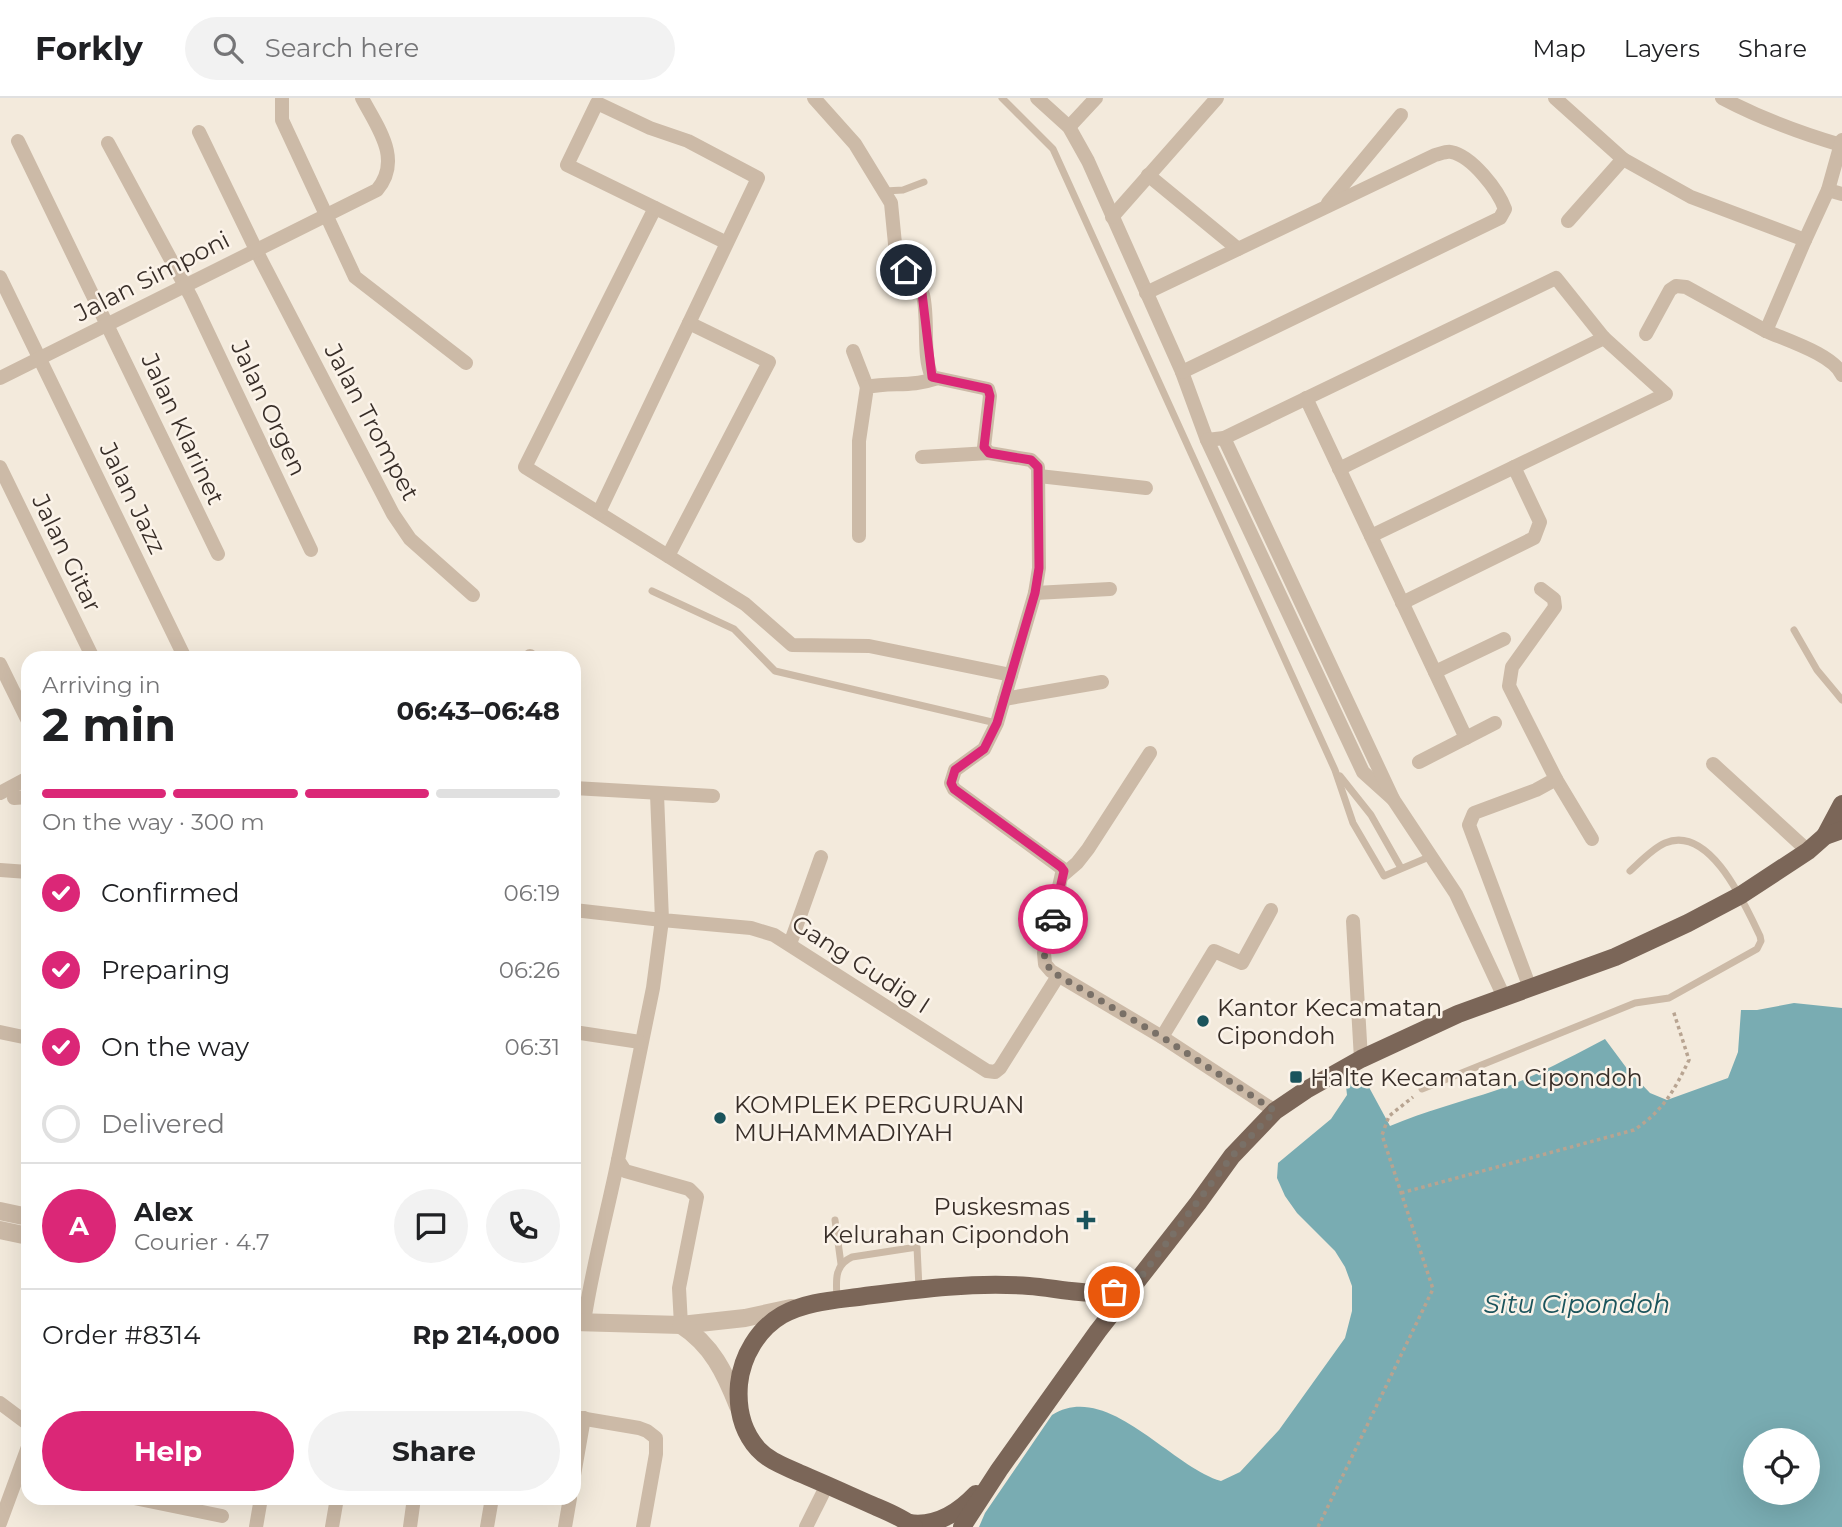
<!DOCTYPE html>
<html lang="en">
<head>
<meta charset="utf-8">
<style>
  :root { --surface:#fff; --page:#f2f2f2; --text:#202124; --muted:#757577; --line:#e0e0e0; --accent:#db2777 }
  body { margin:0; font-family:Montserrat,sans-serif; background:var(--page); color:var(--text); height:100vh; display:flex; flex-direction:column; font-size:26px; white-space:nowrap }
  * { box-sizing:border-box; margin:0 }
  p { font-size:23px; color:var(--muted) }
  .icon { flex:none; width:38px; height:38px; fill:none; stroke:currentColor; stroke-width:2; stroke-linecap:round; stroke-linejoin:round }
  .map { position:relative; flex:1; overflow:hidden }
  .side { position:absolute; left:21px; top:553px; width:560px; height:854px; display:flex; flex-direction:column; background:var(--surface); border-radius:21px; box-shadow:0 7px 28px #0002 }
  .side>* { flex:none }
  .buttons { position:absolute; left:1743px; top:1330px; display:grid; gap:14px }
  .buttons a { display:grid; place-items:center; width:77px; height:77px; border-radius:50%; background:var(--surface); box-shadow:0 7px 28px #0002; font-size:35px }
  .pin { position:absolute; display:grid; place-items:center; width:60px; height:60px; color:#fff; margin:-30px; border:4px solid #fff; border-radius:50%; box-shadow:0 2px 7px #0007 }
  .courier { position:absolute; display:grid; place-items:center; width:70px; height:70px; margin:-35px; border:5px solid #db2777; border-radius:50%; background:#fff; color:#222; box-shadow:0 2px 9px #0007 }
  .overview em { font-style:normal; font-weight:700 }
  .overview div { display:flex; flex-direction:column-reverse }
  .overview { display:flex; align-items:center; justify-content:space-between; height:119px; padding:0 21px }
  h1 { font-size:46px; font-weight:700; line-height:52px }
  .bar { display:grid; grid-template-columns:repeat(4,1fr); gap:10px 7px; align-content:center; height:84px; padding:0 21px }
  .bar i { height:9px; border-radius:5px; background:var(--line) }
  .bar .on { background:var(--accent) }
  .bar p { grid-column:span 4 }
  .line { display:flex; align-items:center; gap:18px; padding:0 21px; border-top:2px solid var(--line) }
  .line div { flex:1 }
  .round { display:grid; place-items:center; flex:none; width:74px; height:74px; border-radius:37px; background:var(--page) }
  ol { padding:0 21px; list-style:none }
  li { display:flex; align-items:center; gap:21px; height:77px }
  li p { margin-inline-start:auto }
  li .icon { padding:7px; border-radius:50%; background:var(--accent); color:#fff; stroke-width:4 }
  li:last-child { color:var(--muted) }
  li i { width:38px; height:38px; border:4px solid var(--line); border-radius:50% }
  .button { display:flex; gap:14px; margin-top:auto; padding:14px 21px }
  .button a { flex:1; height:80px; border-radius:42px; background:var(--accent); color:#fff; font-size:28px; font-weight:700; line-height:80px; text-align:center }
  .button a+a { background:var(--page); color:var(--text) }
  header { display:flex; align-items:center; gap:42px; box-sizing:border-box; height:98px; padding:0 35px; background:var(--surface); border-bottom:2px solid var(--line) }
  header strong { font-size:33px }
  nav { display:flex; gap:38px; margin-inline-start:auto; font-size:24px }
  .search { width:490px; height:63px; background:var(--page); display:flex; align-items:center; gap:18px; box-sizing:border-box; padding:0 24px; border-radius:38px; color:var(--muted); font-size:26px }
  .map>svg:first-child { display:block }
  .water { fill:#79acb2; fill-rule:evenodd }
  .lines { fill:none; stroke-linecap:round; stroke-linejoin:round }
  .path { stroke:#b8a491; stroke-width:3.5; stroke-dasharray:3.5 3.5; stroke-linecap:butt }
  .service { stroke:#ccbaa7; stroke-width:7 }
  .minor { stroke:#ccbaa7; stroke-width:14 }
  .tertiary { stroke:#ccbaa7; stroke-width:18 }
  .primary { stroke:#7b6658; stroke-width:18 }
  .done { stroke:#797067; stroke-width:7; stroke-dasharray:0 12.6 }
  .route { stroke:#db2777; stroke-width:9 }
  .poi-dot { fill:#1b545c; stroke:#fbf3e9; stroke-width:2.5 }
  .labels { text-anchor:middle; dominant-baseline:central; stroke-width:5; stroke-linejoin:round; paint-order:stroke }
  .street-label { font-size:24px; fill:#382e28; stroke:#fbf3e9 }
  .poi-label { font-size:24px; fill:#382e28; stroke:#fbf3e9; text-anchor:start }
  .water-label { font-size:26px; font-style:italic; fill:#1b545c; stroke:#fbf3e9 }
</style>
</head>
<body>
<header>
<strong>Forkly</strong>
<div class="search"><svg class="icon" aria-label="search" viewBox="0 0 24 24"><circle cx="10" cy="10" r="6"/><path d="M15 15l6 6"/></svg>Search here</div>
<nav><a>Map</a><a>Layers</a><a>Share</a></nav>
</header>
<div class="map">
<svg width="1842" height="1429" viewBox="0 0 1842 1429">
  <rect width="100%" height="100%" fill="#f3eadc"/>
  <path class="water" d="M 1794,905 L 1842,910 L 1842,1429 L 979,1429 L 985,1415 L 1052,1317 C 1107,1282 1170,1368 1221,1383 L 1240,1374 L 1279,1332 L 1345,1240 L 1352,1213 L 1352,1188 L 1345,1169 L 1335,1153 L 1297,1115 L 1285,1098 L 1277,1080 L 1278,1065 L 1331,1021 L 1347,997 L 1346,988 L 1364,980 L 1390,1028 C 1425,1013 1461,1004 1497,992 C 1535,979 1570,959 1605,941 L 1628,972 L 1650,995 L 1667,1002 L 1728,980 L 1738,954 L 1741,912 L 1757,912 ZM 1755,1342 L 1808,1342 L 1808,1395 L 1755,1395 Z"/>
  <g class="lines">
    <g class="path">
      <path d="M 1401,1095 L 1634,1032 C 1663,1013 1674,993 1689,962 L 1673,912"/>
      <path d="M 1318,1429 L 1433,1191 L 1382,1037 L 1389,1018 L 1413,999"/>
    </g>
    <g class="service">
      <path d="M 1002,0 L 1053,51 L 1335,672 L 1353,725 L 1384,778 L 1429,759"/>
      <path d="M 885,93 L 903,92 L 924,84"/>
      <path d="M 652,493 L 734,531 L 775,573 L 996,625"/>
      <path d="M 1794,532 L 1817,572 L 1842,602"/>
      <path d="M 1340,678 L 1371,717 L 1401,770"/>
      <path d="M 1422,991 L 1635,905 L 1669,900 L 1757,851 L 1761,843 L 1760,838 C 1745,807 1710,726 1665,745 C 1653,750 1640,764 1630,773"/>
      <path d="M 835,1122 L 841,1166"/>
      <path d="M 837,1200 C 836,1183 834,1167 852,1159 L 917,1149 L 919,1190"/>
    </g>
    <g class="minor">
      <path d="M 282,0 L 282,22 L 355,179 L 466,265"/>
      <path d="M 814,0 L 855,46 L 891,105 L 896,156 C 902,172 918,180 923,197 C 929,222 922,257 932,279 L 988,291 L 990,298 L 984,349 L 989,355 L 1031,362 L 1038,369 L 1039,470 L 1035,495 L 997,625 L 984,651 L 955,672 L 951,685 L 954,691 L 1063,771 L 1044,855 L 1045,866 L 1051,873 L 1162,939 L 1275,1013"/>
      <path d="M 1037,0 L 1069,29 L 1088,63 L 1182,274 L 1207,342 L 1363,674 L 1393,701"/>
      <path d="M 1555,0 L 1623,61 L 1691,99 L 1805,142 L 1766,233 C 1786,242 1834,257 1842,277"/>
      <path d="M 1722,0 C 1760,20 1800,35 1841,47"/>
      <path d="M 1069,29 L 1096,0"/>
      <path d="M 199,34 L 261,162 L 393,416 L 410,441 L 473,497"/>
      <path d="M 18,43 L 218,456"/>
      <path d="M 108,45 L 191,199 L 311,452"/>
      <path d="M 1148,77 L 1238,151"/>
      <path d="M 1828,92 L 1842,96"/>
      <path d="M 1328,105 L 1401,17"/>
      <path d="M 655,110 L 525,369 L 745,506 L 792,547 L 869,548 L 1011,577"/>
      <path d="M 1112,119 L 1217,0"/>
      <path d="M 1568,123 L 1623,61"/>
      <path d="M 1805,142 L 1828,92 L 1842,42"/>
      <path d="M 0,179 L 185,560"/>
      <path d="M 1146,195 L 1435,57 C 1440,56 1446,53 1451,54 C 1472,58 1498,92 1505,111 L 1500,120 L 1182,274"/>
      <path d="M 1646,236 L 1670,192 L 1676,188 L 1686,189 L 1766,233"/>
      <path d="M 853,253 L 867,289"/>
      <path d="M 0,280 L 377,92 C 403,61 377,29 362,0"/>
      <path d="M 1306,300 L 1466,640"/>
      <path d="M 1224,340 L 1393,701 L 1456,796 L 1504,899"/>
      <path d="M 1207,342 L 1224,340 L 1556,180 L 1604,240 L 1666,296 L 1371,438"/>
      <path d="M 922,359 L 989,355"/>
      <path d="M 0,369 L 93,560"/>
      <path d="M 1339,371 L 1604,240"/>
      <path d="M 1039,378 L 1146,390"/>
      <path d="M 599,414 L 758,80 L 688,43 L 650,30 L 597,5 L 567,67 L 727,145"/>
      <path d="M 859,438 L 859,343 L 867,289 C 890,284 912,289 935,281"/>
      <path d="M 668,458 L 769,264 L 689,225"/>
      <path d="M 1035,495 L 1110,491"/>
      <path d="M 1402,505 L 1534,440 L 1540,424 L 1514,369"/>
      <path d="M 530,560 L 530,558"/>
      <path d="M 0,566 L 28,623"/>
      <path d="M 1435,574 L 1504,541"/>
      <path d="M 1004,601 L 1102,584"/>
      <path d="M 1419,664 L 1495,625"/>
      <path d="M 1713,666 L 1808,753"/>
      <path d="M 1556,681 L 1592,741"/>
      <path d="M 574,690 L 713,698"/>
      <path d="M 0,695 L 28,680"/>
      <path d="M 657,696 L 662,822 L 751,830 L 774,837 L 987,973 L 995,974 L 1000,970 L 1058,878"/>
      <path d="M 14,700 L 28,699"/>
      <path d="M 0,772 L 28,774"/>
      <path d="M 1063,777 L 1077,765 L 1088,751 L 1150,655"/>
      <path d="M 574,812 L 662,822 L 653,890 L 618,1062 L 625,1073 L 689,1091 L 697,1099 L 679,1190 L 681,1227"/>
      <path d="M 1353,823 L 1361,961"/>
      <path d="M 790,846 L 821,759"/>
      <path d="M 1530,890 L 1469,727 L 1474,715 L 1536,692 L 1556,681 L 1509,588 L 1512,569 L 1555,509 L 1554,501 L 1541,491"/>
      <path d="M 0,934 L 28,940"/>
      <path d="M 574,934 L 640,944"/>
      <path d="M 1162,939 L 1214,853 L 1242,865 L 1271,812"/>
      <path d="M 584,1224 C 592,1170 607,1116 618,1062"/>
      <path d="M 0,1305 L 28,1326"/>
      <path d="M 574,1319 L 639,1330 L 647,1333 L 656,1340 L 656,1356 L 643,1429"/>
      <path d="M 574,1377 L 584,1320"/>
      <path d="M 134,1400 L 222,1418"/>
      <path d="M 0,1425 L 28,1349"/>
      <path d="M 256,1429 L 261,1400"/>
      <path d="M 332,1429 L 337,1400"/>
      <path d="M 410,1429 L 414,1400"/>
      <path d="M 487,1429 L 492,1400"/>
      <path d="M 565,1429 L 570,1400"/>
      <path d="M 806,1429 L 827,1387"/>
    </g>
    <g class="tertiary">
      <path d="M 0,1113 L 28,1119"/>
      <path d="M 0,1132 L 28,1138"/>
      <path d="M 574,1224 L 681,1227 L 745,1220 L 791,1210"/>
      <path d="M 681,1227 C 712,1247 725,1275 738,1308"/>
    </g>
    <g class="primary">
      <path d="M 1825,738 L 1842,706"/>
      <path d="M 909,1425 C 936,1429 958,1415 976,1396"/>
      <path d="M 914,1429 C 902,1419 886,1413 872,1407 C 847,1396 823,1385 799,1375 C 784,1368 769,1363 758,1351 C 742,1333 737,1310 739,1286 C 742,1258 758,1231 782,1217 C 807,1203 837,1202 865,1198 C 920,1191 973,1184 1029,1188 C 1060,1190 1106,1203 1133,1187"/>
      <path d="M 962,1429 L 999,1372 L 1098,1233 L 1198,1105 L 1232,1058 L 1275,1013 L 1306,992 L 1361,961 L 1458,916 L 1615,859 L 1688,825 L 1741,797 L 1808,753 L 1825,738 L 1842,732"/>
    </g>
  </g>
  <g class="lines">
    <path class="done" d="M 1053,821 L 1044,860 L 1051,873 L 1162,939 L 1275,1013 L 1232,1058 L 1137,1184 L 1124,1192 L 1114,1194"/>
    <path class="route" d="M 906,172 L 915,180 L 922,195 L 932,279 L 988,291 L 990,298 L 984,349 L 989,355 L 1031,362 L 1038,369 L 1039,470 L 1035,495 L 997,625 L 984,651 L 955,672 L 951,685 L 954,691 L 1061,769 L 1064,773 L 1053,821"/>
  </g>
  <g class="poi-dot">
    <circle cx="1203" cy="923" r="7"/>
    <rect x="1289" y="972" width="14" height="14" rx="3.5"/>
    <circle cx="720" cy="1020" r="7"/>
    <path d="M1082.5 1111.5h7v7h7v7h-7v7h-7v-7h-7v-7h7z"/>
  </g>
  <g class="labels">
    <g class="street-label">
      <text transform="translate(152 178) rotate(-27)">Jalan Simponi</text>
      <text transform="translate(269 310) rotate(65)">Jalan Orgen</text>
      <text transform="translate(372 324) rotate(62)">Jalan Trompet</text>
      <text transform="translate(183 331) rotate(65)">Jalan Klarinet</text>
      <text transform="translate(133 400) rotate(64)">Jalan Jazz</text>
      <text transform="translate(67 455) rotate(64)">Jalan Gitar</text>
      <text transform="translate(861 866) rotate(33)">Gang Gudig I</text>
    </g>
    <g class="poi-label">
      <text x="1217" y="909">Kantor Kecamatan<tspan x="1217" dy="28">Cipondoh</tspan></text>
      <text x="1310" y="979">Halte Kecamatan Cipondoh</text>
      <text x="734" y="1006">KOMPLEK PERGURUAN<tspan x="734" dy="28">MUHAMMADIYAH</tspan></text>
      <text x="1070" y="1108" text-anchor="end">Puskesmas<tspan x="1070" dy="28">Kelurahan Cipondoh</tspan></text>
    </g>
    <g class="water-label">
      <text x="1577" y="1206">Situ Cipondoh</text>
    </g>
  </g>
</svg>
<div class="buttons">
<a><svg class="icon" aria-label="locate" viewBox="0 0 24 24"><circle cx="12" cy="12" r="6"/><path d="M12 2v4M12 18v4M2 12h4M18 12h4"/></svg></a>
</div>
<div class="pin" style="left:1114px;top:1194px;background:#ea580c"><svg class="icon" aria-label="bag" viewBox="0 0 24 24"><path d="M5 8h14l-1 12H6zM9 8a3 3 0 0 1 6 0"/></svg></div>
<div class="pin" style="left:906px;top:172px;background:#1f2937"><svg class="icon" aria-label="home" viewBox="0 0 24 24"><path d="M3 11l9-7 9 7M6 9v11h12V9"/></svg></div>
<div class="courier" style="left:1053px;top:821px"><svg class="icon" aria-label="car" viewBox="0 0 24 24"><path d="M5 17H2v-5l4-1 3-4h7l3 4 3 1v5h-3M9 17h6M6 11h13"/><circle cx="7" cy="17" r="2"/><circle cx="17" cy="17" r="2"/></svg></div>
<section class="side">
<div class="overview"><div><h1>2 min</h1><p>Arriving in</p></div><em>06:43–06:48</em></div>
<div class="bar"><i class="on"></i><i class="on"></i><i class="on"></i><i></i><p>On the way · 300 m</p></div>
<ol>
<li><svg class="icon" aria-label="check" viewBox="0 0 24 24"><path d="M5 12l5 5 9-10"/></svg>Confirmed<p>06:19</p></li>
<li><svg class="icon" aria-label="check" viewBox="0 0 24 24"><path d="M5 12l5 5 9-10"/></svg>Preparing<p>06:26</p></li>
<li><svg class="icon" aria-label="check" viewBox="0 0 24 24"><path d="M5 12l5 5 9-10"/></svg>On the way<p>06:31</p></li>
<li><i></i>Delivered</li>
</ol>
<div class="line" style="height:126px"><b class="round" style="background:var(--accent);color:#fff">A</b><div><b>Alex</b><p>Courier · 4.7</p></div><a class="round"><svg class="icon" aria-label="chat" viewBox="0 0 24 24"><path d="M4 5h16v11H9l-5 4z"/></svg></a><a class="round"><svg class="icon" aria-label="phone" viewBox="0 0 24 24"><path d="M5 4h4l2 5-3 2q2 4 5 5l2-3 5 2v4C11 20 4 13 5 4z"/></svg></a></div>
<div class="line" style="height:91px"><div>Order #8314</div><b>Rp 214,000</b></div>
<div class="button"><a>Help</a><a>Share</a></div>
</section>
</div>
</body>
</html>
